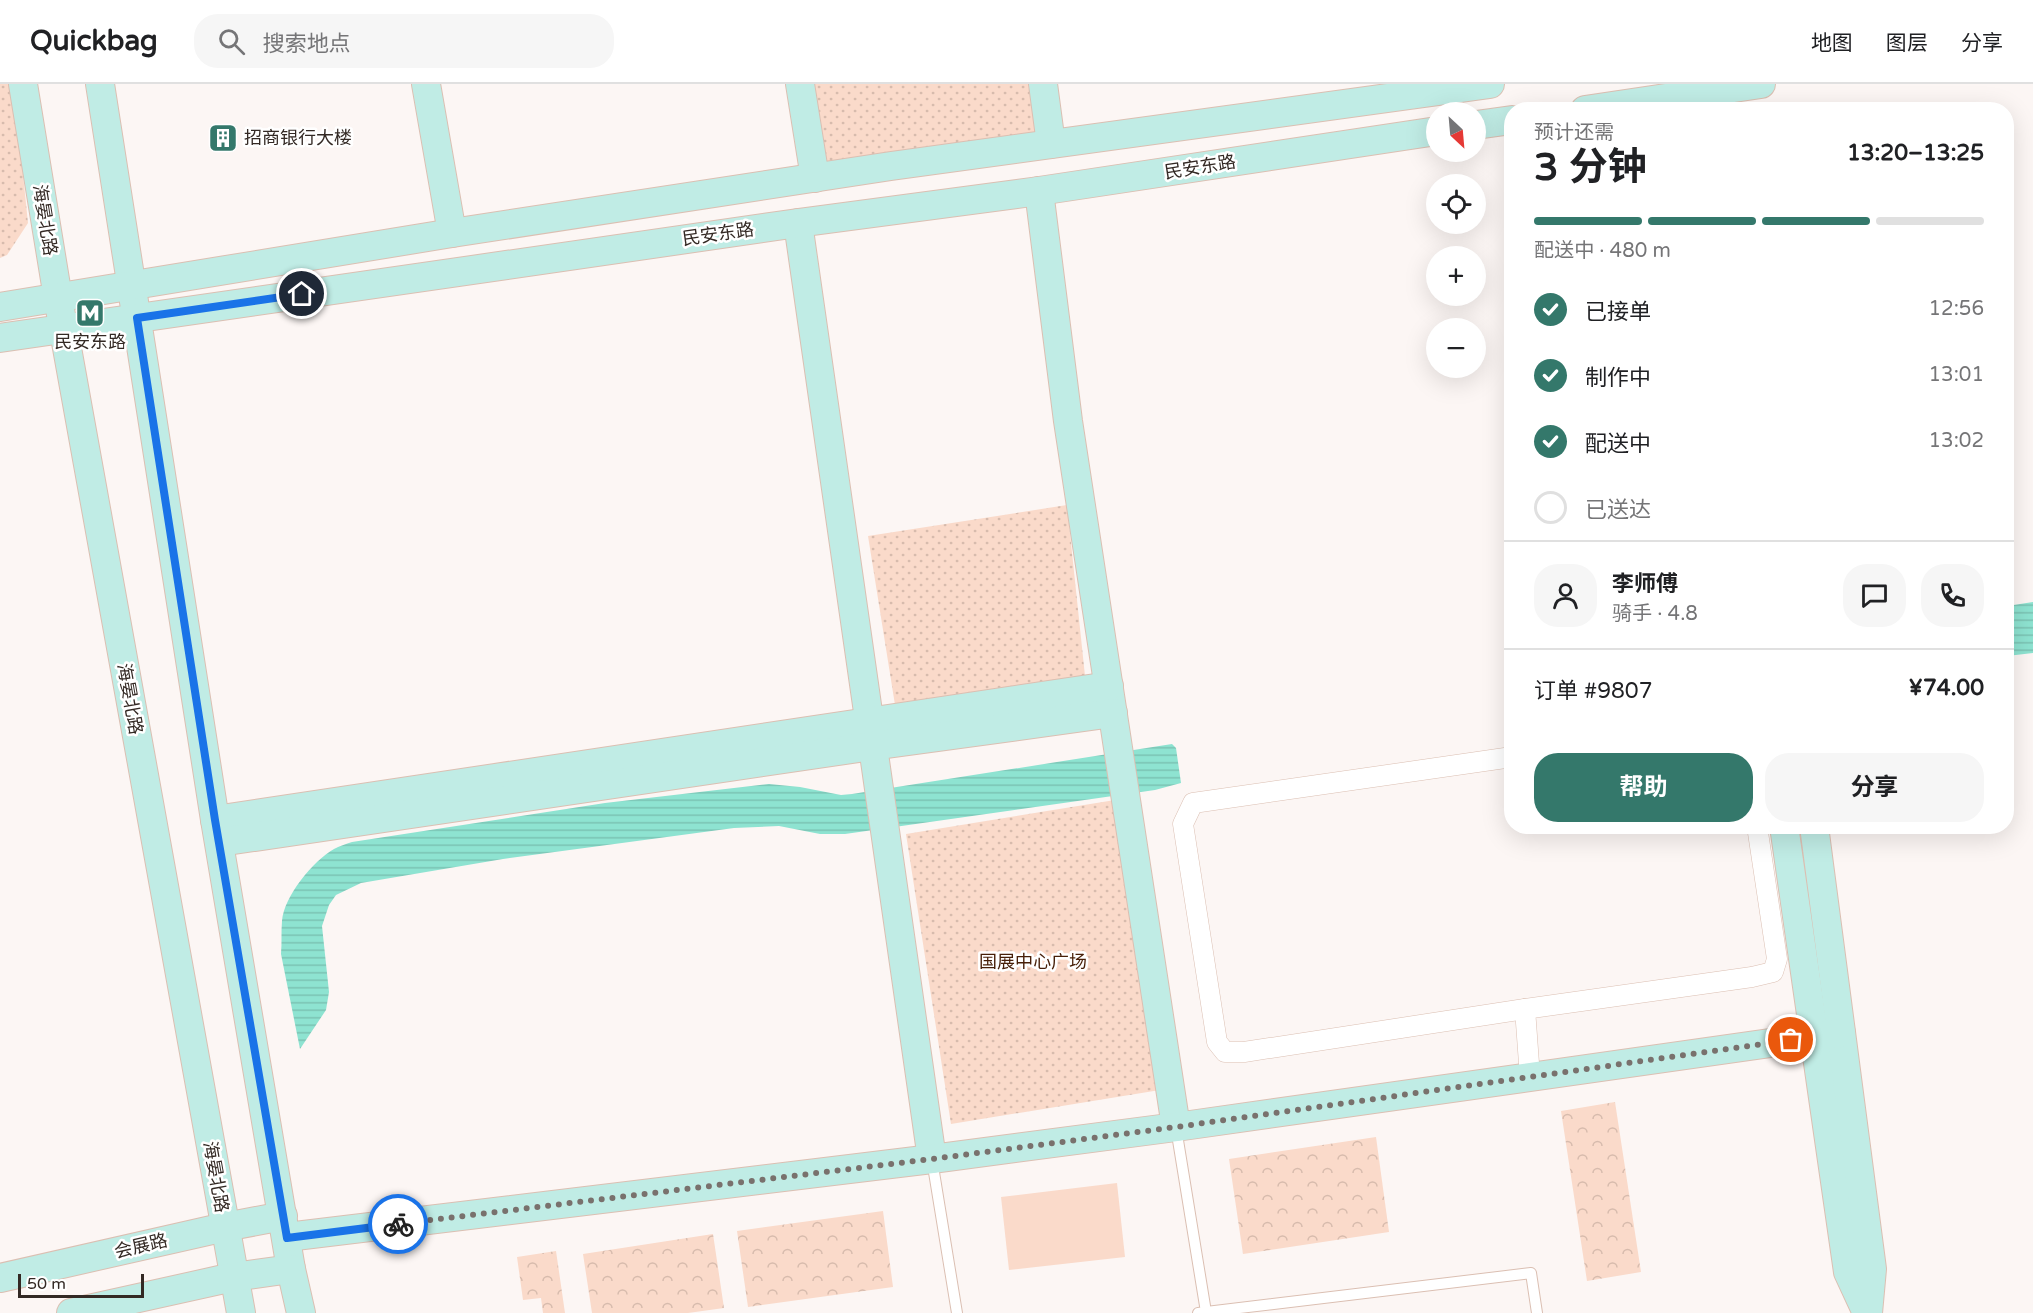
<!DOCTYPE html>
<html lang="zh">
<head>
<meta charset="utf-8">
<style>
  :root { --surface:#fff; --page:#f6f6f6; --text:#202124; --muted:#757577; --line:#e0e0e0; --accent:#34786b }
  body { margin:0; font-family:"Varela Round","Noto Sans SC",sans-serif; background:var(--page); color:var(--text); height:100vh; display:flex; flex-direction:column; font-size:22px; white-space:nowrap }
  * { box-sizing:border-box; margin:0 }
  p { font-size:20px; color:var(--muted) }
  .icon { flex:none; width:33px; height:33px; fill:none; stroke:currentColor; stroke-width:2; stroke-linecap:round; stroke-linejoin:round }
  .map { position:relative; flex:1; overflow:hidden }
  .drawer { position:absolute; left:1504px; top:18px; width:510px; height:732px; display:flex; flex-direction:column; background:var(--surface); border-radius:24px; box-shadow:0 6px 24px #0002 }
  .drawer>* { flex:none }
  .needle { width:39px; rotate:154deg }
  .fabs { position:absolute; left:1426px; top:18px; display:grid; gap:12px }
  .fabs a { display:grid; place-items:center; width:60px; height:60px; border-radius:50%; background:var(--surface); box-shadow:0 6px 24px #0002; font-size:30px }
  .scale { position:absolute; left:18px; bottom:15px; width:126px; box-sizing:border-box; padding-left:6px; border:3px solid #332924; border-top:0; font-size:16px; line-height:21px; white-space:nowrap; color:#332924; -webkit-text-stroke:4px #fff; paint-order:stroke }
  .pin { position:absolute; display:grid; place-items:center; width:51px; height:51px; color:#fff; margin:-26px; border:3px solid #fff; border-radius:50%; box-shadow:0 2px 6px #0007 }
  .courier { position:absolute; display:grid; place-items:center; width:60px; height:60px; margin:-30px; border:4px solid #1a73e8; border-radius:50%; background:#fff; color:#222; box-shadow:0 2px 8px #0007 }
  .summary em { font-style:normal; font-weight:700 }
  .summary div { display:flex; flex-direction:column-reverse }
  .summary { display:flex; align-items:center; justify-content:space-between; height:102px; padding:0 30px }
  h1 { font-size:39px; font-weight:700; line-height:45px }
  .bar { display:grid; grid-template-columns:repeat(4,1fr); gap:9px 6px; align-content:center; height:72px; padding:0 30px }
  .bar i { height:8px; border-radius:4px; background:var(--line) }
  .bar .active { background:var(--accent) }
  .bar p { grid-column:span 4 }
  .line { display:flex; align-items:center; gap:15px; padding:0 30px; border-top:2px solid var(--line) }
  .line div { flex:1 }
  .round { display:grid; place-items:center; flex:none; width:63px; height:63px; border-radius:24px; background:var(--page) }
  ol { padding:0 30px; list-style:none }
  li { display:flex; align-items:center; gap:18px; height:66px }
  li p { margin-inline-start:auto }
  li .icon { padding:6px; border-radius:50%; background:var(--accent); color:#fff; stroke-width:4 }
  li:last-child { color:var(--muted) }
  li i { width:33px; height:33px; border:3px solid var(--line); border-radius:50% }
  .primary-button { display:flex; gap:12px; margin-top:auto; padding:12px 30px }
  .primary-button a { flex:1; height:69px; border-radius:24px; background:var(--accent); color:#fff; font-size:24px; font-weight:700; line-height:69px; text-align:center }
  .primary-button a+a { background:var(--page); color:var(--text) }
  header { display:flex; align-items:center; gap:36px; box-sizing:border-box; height:84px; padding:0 30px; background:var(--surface); border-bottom:2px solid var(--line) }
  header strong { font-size:28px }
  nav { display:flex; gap:33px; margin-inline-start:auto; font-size:21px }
  .search { width:420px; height:54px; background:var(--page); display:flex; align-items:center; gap:15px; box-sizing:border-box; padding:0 21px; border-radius:24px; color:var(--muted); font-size:22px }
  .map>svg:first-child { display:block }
  .green { fill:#fadaca }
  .forest { fill:url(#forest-crowns) }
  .park { fill:url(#park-dots) }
  .water { fill:url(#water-rules) }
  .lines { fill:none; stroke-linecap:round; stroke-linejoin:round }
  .lane-casing { stroke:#dbbfb2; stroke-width:12 }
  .street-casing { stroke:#dbbfb2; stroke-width:21 }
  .secondary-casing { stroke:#dbbfb2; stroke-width:30 }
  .lane { stroke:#fff; stroke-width:10 }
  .street { stroke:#fff; stroke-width:20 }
  .secondary { stroke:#c0ece5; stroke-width:28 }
  .done { stroke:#79716d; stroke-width:6; stroke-dasharray:0 10.8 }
  .route { stroke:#1a73e8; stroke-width:8 }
  .labels { text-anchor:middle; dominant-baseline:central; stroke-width:5; stroke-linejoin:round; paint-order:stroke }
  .poi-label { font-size:18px; fill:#332924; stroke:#fff; text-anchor:start }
  .street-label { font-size:18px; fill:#332924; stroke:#fff }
  .park-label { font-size:18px; fill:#471f08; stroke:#fff }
</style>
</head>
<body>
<header>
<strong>Quickbag</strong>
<div class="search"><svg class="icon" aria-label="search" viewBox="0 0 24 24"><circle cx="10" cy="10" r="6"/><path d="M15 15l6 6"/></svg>搜索地点</div>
<nav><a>地图</a><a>图层</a><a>分享</a></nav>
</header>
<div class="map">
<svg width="2033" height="1229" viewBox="0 0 2033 1229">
  <defs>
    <pattern id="forest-crowns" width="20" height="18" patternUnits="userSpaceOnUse" patternTransform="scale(1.5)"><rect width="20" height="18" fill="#fadaca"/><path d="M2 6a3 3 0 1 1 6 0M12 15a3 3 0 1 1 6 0" fill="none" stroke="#d7bbad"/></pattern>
    <pattern id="park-dots" width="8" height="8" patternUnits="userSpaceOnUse" patternTransform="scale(1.5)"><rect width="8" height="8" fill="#fadaca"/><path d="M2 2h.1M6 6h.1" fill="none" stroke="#d7bbad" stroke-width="1.8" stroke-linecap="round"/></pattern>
    <pattern id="water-rules" width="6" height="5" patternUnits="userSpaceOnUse" patternTransform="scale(1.5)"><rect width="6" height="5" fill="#8ee3d1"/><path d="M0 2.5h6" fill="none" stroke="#7bc3b3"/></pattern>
  </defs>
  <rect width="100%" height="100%" fill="#fcf6f4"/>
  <path class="green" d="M 1117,1099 L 1125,1173 L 1009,1186 L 1001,1113 Z"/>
  <g class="forest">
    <path d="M 1615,1018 L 1641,1188 L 1587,1197 L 1561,1027 Z"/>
    <path d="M 1376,1053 L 1389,1148 L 1243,1170 L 1229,1075 Z"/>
    <path d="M 883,1127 L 893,1203 L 748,1223 L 737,1147 Z"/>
    <path d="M 713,1150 L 724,1224 L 688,1229 L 592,1229 L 583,1170 Z"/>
    <path d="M 556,1167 L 565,1229 L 543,1229 L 541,1214 L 523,1216 L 517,1173 Z"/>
  </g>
  <g class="park">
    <path d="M 0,0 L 10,0 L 22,81 L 28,139 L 7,171 L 0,174 Z"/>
    <path d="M 813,0 L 1028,0 L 1036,50 L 826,78 Z"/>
    <path d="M 1067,421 L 1085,592 L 895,621 L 868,452 Z"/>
    <path d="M 1115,716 L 1160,1006 L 951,1040 L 906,750 Z"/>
  </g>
  <g class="water">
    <path d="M 2033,518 L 2033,569 L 2007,572 L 2007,522 Z"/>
    <path d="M 1172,660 L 1176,664 L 1181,699 L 1155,706 L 845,750 L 820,750 L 779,742 L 734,744 L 503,775 L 361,799 L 336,811 L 329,821 L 322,842 L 329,908 L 326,926 L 300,965 L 281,870 C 282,859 281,848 282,837 C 284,812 313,777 334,765 C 339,762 346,760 352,758 L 605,719 L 769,700 L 800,703 L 841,711 L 852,710 Z"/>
  </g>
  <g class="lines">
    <g class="lane-casing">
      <g id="lane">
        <path d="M 1176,1044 L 1206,1228"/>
        <path d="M 932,1076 L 957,1229"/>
        <path d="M 1198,1229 L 1531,1189 L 1537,1229"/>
      </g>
    </g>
    <g class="street-casing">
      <g id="street">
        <path d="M 1512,673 L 1193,719 L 1183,740 L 1217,958 L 1225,968 L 1244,968 L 1525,925"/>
        <path d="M 1530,993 L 1525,925 L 1752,893 L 1773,888 L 1777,875 L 1757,742"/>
      </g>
    </g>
    <g class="secondary-casing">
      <g id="secondary">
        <path d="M 23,0 L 58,214 L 241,1229"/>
        <path d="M 100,0 L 215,736 L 291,1185 L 301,1229"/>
        <path d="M 426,0 L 452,149"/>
        <path d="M 800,0 L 815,94"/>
        <path d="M 1043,0 L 1051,60"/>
        <path d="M 1585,26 L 1761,0"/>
        <path d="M 1476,41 L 1512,36"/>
        <path d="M 1039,107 L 1068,337 L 1176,1043"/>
        <path d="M 798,139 L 932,1075"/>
        <path d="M 0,223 L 452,149 L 891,82 L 1490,0"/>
        <path d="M 0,254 L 798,139 L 1039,107 L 1437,47"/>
        <path d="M 215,736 L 1109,602"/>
        <path d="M 1784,742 L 1848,1188 L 1867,1229"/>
        <path d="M 1814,742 L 1872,1185 L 1868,1229"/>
        <path d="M 220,758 L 872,662 L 1113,629"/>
        <path d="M 287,1153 L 932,1075 L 1176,1043 L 1841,949"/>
        <path d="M 0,1194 L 225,1143 L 283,1132"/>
        <path d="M 71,1229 L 233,1193 L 291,1185"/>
      </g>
    </g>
    <use href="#lane" class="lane"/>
    <use href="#street" class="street"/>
    <use href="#secondary" class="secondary"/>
  </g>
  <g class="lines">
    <path class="done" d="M 398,1140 L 932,1075 L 1176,1043 L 1791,956"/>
    <path class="route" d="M 302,210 L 137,234 L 215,736 L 287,1154 L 398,1140"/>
  </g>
  <defs>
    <g id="building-square" transform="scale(1.5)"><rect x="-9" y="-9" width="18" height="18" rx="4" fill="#34786b" stroke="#fff"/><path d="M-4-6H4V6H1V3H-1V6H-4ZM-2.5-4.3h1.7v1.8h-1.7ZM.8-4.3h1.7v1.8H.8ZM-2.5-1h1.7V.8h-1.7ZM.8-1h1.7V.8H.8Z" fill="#fff"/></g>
    <g id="metro-square" transform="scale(1.5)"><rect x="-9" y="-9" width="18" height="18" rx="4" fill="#34786b" stroke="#fff"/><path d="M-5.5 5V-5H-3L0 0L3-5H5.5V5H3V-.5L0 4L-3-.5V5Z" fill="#fff"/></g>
  </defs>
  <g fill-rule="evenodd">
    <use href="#building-square" x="223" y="54"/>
    <use href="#metro-square" x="90" y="229"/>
  </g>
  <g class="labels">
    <g class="poi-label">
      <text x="244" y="54">招商银行大楼</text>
      <text x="90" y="258" text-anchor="middle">民安东路</text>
    </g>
    <g class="street-label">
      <text transform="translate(1200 83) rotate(-9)">民安东路</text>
      <text transform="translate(45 136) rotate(81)">海晏北路</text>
      <text transform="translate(718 150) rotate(-8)">民安东路</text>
      <text transform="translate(130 615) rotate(80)">海晏北路</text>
      <text transform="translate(216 1093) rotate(80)">海晏北路</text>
      <text transform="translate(141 1162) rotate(-13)">会展路</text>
    </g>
    <g class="park-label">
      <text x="1033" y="878">国展中心广场</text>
    </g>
  </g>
</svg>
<div class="fabs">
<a><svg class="needle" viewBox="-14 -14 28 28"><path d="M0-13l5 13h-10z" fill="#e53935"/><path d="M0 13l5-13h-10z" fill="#757577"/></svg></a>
<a><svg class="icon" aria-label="locate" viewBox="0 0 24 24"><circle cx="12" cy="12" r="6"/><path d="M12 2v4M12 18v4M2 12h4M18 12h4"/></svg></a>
<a>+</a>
<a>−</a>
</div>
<div class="scale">50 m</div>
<div class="pin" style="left:1791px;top:956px;background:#ea580c"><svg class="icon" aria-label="bag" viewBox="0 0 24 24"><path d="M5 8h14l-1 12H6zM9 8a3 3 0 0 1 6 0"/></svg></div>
<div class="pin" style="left:302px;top:210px;background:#1f2937"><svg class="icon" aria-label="home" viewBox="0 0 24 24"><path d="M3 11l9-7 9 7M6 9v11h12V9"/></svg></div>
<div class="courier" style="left:398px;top:1140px"><svg class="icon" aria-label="bike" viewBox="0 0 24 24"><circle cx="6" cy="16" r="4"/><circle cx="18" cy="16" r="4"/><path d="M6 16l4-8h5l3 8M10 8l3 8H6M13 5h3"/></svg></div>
<section class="drawer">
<div class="summary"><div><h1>3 分钟</h1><p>预计还需</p></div><em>13:20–13:25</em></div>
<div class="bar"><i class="active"></i><i class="active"></i><i class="active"></i><i></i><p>配送中 · 480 m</p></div>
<ol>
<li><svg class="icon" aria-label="check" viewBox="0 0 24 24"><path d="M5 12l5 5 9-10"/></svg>已接单<p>12:56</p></li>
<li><svg class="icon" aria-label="check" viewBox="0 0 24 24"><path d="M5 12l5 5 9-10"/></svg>制作中<p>13:01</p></li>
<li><svg class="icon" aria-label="check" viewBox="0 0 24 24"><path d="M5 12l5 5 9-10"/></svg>配送中<p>13:02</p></li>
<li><i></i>已送达</li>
</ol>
<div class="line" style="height:108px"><a class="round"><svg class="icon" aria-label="person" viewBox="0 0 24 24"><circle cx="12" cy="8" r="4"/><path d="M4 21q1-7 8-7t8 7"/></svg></a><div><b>李师傅</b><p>骑手 · 4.8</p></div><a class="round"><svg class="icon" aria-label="chat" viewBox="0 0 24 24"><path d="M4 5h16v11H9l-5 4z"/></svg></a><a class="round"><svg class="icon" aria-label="phone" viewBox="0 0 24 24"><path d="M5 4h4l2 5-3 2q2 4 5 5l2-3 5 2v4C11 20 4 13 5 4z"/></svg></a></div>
<div class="line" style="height:78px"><div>订单 #9807</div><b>¥74.00</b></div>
<div class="primary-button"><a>帮助</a><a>分享</a></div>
</section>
</div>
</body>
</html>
